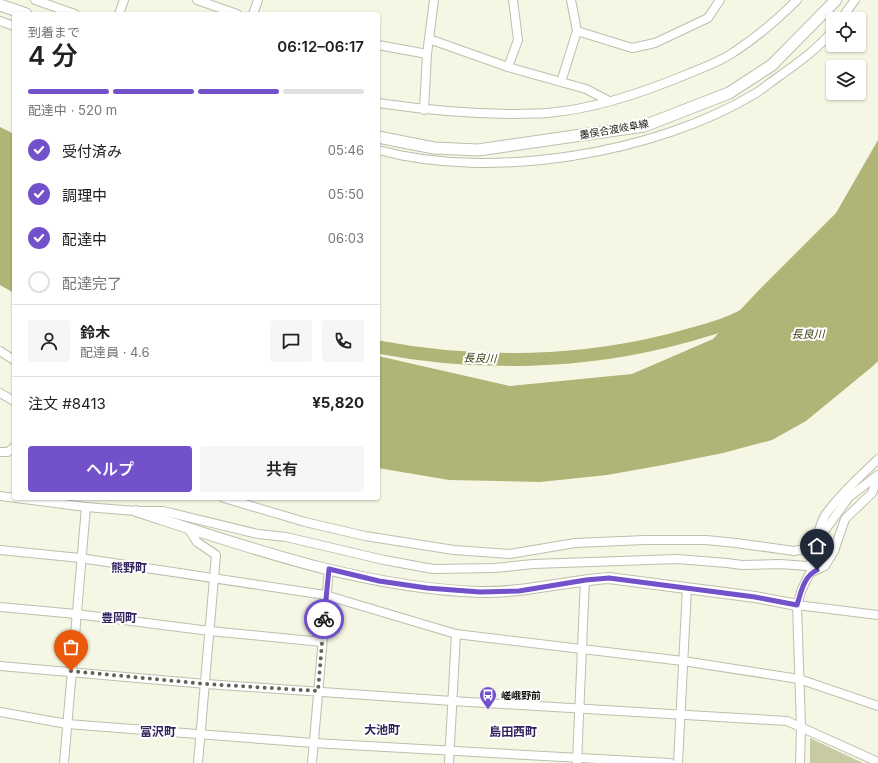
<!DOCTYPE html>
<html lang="ja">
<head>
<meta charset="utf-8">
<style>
  :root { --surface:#fff; --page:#f6f6f6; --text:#222; --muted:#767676; --line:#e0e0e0; --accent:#7251ca }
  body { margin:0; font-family:Inter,"Noto Sans JP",sans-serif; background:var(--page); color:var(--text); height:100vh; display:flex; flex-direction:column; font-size:15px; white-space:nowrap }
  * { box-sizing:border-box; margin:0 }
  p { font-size:13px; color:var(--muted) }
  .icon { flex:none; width:22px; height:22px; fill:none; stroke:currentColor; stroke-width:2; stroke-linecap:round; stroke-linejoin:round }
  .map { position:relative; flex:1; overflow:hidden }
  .details { position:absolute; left:12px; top:12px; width:368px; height:488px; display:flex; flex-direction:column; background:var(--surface); border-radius:4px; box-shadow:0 1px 3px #0004 }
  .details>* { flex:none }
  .controls { position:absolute; left:826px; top:12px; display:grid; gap:8px }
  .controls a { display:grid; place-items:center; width:40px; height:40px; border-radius:4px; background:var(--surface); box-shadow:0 1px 3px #0004; font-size:20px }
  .pin { position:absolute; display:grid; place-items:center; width:34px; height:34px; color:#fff; margin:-41px -17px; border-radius:50% 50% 50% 0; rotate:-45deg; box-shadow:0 0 4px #0007 }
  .pin .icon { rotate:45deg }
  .courier { position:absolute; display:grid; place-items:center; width:40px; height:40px; margin:-20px; border:3px solid #7251ca; border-radius:50%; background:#fff; color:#222; box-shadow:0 1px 5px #0007 }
  .headline em { font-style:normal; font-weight:600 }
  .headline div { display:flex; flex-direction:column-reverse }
  .headline { display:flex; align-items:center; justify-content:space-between; height:68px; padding:0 16px }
  h1 { font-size:26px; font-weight:600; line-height:30px }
  .bar { display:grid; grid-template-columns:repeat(4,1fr); gap:6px 4px; align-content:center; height:48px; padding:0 16px }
  .bar i { height:5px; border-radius:3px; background:var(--line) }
  .bar .active { background:var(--accent) }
  .bar p { grid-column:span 4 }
  .line { display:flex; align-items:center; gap:10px; padding:0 16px; border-top:1px solid var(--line) }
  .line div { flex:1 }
  .round { display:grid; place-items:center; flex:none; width:42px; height:42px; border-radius:4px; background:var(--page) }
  ol { padding:0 16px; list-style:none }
  li { display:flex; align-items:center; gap:12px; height:44px }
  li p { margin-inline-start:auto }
  li .icon { padding:4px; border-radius:50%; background:var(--accent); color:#fff; stroke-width:4 }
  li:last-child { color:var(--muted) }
  li i { width:22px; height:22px; border:2px solid var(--line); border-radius:50% }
  .action { display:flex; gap:8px; margin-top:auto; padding:8px 16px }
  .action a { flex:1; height:46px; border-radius:4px; background:var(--accent); color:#fff; font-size:16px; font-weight:600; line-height:46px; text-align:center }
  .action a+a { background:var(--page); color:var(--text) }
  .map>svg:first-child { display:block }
  .green { fill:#c7caa2 }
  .water { fill:#b0b477 }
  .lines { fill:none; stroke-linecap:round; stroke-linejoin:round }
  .river { stroke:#b0b477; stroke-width:13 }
  .minor-casing { stroke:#bdbfad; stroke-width:10 }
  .tertiary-casing { stroke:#bdbfad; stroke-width:12 }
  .secondary-casing { stroke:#bdbfad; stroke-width:13 }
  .minor { stroke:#fff; stroke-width:8 }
  .tertiary { stroke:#fff; stroke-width:10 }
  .secondary { stroke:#fff; stroke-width:11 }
  .done { stroke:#636359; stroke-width:4; stroke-dasharray:0 7.2 }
  .route { stroke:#7251ca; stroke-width:5 }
  .labels { text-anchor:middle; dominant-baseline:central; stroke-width:4; stroke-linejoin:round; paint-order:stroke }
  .street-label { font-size:10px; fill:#14140e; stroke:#fff }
  .poi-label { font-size:10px; font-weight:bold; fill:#14140e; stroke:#fff; text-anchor:start }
  .water-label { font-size:11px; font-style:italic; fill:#404213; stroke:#fff }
  .quarter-label { font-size:12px; font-weight:bold; fill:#33245f; stroke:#fff }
</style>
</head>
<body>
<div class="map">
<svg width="878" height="763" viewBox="0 0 878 763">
  <rect width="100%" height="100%" fill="#f5f7e4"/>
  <path class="green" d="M 810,738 L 863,763 L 810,763 Z"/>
  <g class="water">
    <path d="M 0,127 L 14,134 L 14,293 L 0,285 Z"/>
    <path d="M 878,140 L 878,361 L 873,366 L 806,421 L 772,440 L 723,453 L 663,465 L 607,475 L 540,482 L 449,480 L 378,468 L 378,356 L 510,386 L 632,374 L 713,339 L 758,291 L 836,213 Z"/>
  </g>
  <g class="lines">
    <path class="river" d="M 378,347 C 477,366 584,364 682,337 C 703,331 725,326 745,315"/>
    <g class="minor-casing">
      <g id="minor">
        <path d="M 35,0 L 75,14"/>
        <path d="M 197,0 L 237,14"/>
        <path d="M 119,14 L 124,0"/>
        <path d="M 253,14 L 258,0"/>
        <path d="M 841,19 L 855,0"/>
        <path d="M 0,21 L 14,26"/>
        <path d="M 577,31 L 632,48 L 655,43 L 708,18 L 720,0"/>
        <path d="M 429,39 L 508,67 L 586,89 L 609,101"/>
        <path d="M 378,45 L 427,54"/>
        <path d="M 508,67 L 518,40 L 513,0"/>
        <path d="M 561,82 L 577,31 L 571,0"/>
        <path d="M 378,103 C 426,110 468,114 517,114 C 527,113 537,114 547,113 C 596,109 645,92 690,73 C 705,67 721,61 734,52 C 757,37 778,19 797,0"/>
        <path d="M 424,110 L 427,54 L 434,0"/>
        <path d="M 378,150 C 491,181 656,154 756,93 C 764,88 772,81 781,75 C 799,62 819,48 833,30"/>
        <path d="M 0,351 L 14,360"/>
        <path d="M 0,393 L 14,401"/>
        <path d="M 0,452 L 8,452 L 14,447"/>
        <path d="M 0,496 L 86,507 L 136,511 L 163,511 L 258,534 L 286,537 L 384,560 L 433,569 L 495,568 L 533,564 L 677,559 L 727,563 L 742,565 L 780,564 L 807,566 L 834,551"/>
        <path d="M 224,498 L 305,522 L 365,536 L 454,550 L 510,554 L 575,543 L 645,540 L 706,540 L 736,543 L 794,551 L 810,548 L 815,544 L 849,497 L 878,475"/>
        <path d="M 188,528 L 197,542 L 216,555 L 198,763"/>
        <path d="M 817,538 C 819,530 821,521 826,514 C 840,494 860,477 878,459"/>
        <path d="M 0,550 L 80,558 L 325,595 L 456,634 L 683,661 L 799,679 L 878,706"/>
        <path d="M 797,605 L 878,615"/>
        <path d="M 0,607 L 76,614 L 210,631 L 322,642"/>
        <path d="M 0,666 L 206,684 L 452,701 L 787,721 L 878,762"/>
        <path d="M 0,712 L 67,724 L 314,743 L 670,763"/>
        <path d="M 577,762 L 585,580"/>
        <path d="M 64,763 L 86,507"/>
        <path d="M 312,763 L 329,569"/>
        <path d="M 449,763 L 456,634"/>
        <path d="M 678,763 L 687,588"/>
        <path d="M 800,763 L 801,727 L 797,605 L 802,589 L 810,573 L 825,566 L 834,551 L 845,519 L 872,493 L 878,477"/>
      </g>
    </g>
    <g class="tertiary-casing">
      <path id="tertiary" d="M 136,511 C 247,547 362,588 480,592 C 524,593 566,581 609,578 L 755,597 L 797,605"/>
    </g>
    <g class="secondary-casing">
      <g id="secondary">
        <path d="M 0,5 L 26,14"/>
        <path d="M 378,137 L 434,148 L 478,150 L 644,126 L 729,93 L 772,65 L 836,0"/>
      </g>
    </g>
    <use href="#minor" class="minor"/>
    <use href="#tertiary" class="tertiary"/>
    <use href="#secondary" class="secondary"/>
  </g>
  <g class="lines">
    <path class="done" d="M 71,671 L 206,684 L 318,691 L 324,619"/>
    <path class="route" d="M 324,619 L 329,569 L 379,581 L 427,588 L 480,592 L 519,591 L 586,580 L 609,578 L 755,597 L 797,605 C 801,592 804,576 817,570"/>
  </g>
  <defs>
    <g id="bus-pin" transform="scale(0.9)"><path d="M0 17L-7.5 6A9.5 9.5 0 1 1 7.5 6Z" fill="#7251ca" stroke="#fff"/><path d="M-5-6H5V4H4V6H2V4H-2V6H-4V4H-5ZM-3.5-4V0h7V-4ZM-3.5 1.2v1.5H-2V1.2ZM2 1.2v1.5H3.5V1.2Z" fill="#fff"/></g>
  </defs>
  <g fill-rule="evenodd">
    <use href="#bus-pin" x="488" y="695"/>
  </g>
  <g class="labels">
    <g class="street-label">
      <text transform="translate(614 129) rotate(-10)">墨俣合渡岐阜線</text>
    </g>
    <g class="poi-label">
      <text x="501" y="695">嵯峨野前</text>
    </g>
    <g class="water-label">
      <text x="808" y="334">長良川</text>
      <text transform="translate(480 358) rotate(2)">長良川</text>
    </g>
    <g class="quarter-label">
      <text x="129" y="567">熊野町</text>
      <text x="119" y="617">豊岡町</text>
      <text x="382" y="729">大池町</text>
      <text x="158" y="731">富沢町</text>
      <text x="513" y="731">島田西町</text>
    </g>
  </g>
</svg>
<div class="controls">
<a><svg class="icon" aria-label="locate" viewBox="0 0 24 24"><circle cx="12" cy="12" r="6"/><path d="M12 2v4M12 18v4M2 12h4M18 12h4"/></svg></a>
<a><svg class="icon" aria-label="layers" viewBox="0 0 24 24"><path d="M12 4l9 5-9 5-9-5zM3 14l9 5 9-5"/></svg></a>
</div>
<div class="pin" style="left:71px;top:671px;background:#ea580c"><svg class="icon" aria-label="bag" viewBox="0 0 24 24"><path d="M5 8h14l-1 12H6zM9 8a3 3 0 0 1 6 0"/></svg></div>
<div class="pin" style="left:817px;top:570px;background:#1f2937"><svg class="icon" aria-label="home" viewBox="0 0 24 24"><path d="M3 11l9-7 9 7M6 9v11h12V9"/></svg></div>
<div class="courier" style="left:324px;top:619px"><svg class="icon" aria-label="bike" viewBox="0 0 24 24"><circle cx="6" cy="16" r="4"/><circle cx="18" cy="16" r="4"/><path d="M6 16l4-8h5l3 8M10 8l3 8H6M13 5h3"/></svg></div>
<section class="details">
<div class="headline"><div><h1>4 分</h1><p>到着まで</p></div><em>06:12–06:17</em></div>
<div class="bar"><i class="active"></i><i class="active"></i><i class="active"></i><i></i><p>配達中 · 520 m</p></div>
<ol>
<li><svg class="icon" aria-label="check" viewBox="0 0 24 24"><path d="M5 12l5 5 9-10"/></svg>受付済み<p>05:46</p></li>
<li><svg class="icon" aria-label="check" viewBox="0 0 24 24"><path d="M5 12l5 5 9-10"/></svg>調理中<p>05:50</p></li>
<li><svg class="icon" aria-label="check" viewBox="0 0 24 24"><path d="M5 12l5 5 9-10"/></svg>配達中<p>06:03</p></li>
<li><i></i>配達完了</li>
</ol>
<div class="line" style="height:72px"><a class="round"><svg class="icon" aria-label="person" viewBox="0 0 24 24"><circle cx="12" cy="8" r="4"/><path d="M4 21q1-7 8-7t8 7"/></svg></a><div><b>鈴木</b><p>配達員 · 4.6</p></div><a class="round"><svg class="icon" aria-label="chat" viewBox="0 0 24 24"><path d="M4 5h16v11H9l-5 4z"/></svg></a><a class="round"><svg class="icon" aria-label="phone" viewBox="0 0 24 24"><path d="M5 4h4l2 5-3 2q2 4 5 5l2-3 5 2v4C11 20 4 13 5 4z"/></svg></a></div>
<div class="line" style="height:52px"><div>注文 #8413</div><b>¥5,820</b></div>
<div class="action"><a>ヘルプ</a><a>共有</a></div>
</section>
</div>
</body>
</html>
